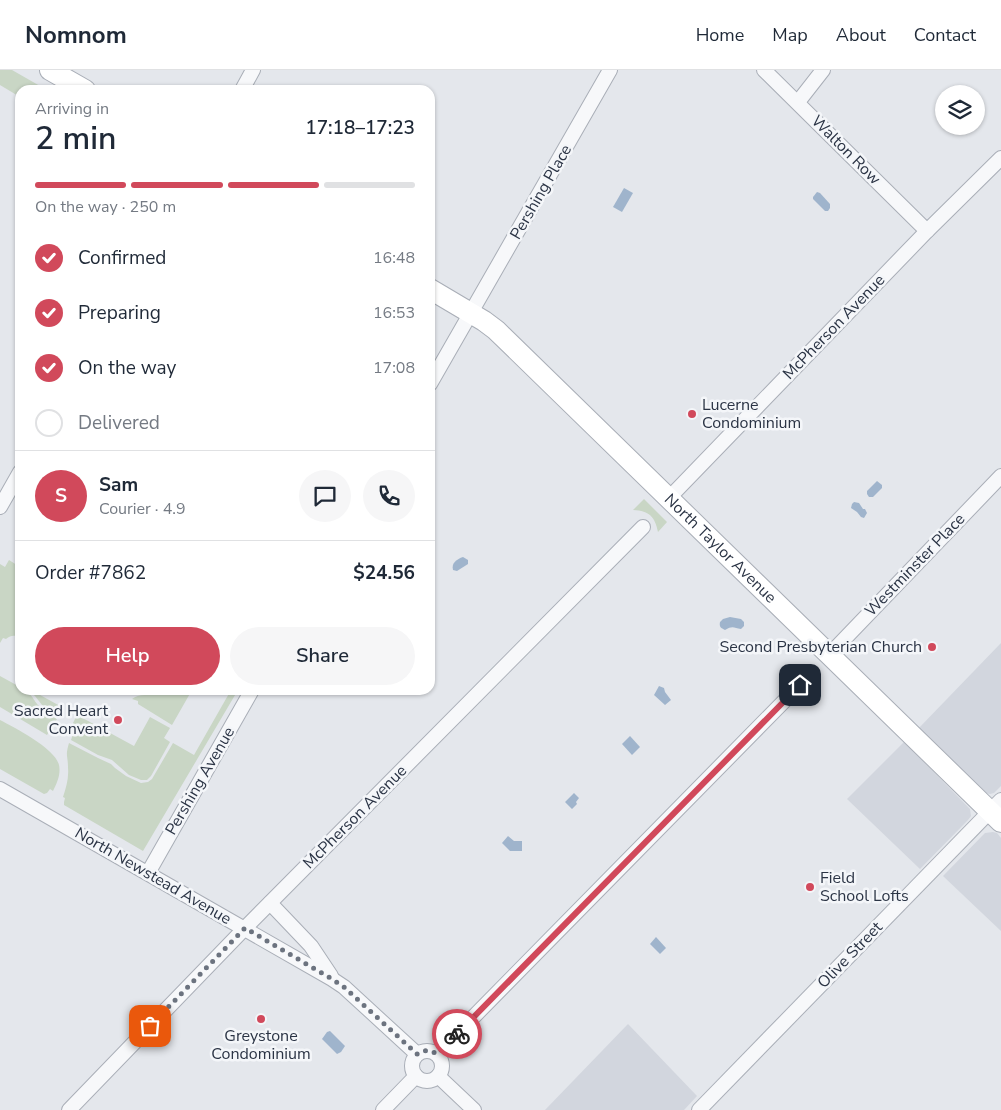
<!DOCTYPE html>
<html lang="en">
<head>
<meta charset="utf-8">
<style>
  :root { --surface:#fff; --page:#f6f6f7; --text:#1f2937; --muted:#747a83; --line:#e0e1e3; --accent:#d1495b }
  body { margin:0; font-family:"Nunito Sans",sans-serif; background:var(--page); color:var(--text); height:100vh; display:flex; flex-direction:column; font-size:19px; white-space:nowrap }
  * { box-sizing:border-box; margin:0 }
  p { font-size:16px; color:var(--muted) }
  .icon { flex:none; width:28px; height:28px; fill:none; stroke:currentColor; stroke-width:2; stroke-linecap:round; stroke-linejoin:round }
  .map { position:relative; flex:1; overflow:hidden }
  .details { position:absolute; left:15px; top:15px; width:420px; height:610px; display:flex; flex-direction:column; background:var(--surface); border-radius:15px; box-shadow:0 1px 4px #0004 }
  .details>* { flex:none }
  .controls { position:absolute; left:935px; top:15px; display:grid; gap:10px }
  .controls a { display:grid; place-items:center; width:50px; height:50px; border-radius:50%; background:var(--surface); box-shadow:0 1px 4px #0004; font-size:25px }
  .pin { position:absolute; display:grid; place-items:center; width:42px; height:42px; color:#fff; margin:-21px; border-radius:10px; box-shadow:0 2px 8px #0006 }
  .courier { position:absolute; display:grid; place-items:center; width:50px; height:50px; margin:-25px; border:4px solid #d1495b; border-radius:50%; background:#fff; color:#222; box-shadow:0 1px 6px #0007 }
  .overview em { font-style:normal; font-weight:600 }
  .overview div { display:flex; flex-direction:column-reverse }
  .overview { display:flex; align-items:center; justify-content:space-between; height:85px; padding:0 20px }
  h1 { font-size:32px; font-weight:600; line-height:38px }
  .bar { display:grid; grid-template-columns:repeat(4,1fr); gap:8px 5px; align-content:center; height:60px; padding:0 20px }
  .bar i { height:6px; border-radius:4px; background:var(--line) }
  .bar .selected { background:var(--accent) }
  .bar p { grid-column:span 4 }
  .line { display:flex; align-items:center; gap:12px; padding:0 20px; border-top:1px solid var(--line) }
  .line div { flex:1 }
  .round { display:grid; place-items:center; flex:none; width:52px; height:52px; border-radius:26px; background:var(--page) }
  ol { padding:0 20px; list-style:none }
  li { display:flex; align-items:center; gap:15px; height:55px }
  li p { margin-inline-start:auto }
  li .icon { padding:5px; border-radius:50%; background:var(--accent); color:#fff; stroke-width:4 }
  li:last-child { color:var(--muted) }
  li i { width:28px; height:28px; border:2px solid var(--line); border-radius:50% }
  .button { display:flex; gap:10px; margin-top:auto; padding:10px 20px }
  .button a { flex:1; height:58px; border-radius:30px; background:var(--accent); color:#fff; font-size:20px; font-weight:600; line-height:58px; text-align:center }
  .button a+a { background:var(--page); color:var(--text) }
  header { display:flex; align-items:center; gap:30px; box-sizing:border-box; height:70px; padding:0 25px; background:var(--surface); border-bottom:1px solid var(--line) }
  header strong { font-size:24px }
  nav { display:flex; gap:28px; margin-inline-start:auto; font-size:18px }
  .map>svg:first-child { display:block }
  .built { fill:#d2d6de }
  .green { fill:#c9d6c5 }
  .water { fill:#9fb4cc }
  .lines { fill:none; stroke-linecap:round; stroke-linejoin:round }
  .street-casing { stroke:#a9aeb7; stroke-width:16 }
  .secondary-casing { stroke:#a9aeb7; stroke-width:22 }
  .street { stroke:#f7f8fa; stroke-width:14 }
  .secondary { stroke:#fff; stroke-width:20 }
  .done { stroke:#6c737f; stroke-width:5; stroke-dasharray:0 9 }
  .route { stroke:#d1495b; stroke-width:6 }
  .poi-dot { fill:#d1495b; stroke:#f4f6f9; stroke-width:2 }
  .labels { text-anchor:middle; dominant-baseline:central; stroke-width:5; stroke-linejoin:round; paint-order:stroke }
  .street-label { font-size:16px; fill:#2b3445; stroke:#f4f6f9 }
  .poi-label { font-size:16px; fill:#2b3445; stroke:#f4f6f9; text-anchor:start }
</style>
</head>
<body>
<header>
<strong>Nomnom</strong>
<nav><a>Home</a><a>Map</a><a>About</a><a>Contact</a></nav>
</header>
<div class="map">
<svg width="1001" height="1040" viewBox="0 0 1001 1040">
  <rect width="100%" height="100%" fill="#e4e7ec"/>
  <g class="built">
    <path d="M 1001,573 L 1001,716 L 994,723 L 990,724 L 985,723 L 918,659 Z"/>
    <path d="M 904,672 L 970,739 L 971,746 L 968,750 L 920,799 L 847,729 Z"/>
    <path d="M 993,762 L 997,763 L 1001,768 L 1001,861 L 943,806 L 985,763 Z"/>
    <path d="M 628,954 L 697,1026 L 684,1040 L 545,1040 Z"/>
  </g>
  <g class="green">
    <path d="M 0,0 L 12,0 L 47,20 L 20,20 L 20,27 L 0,15 Z"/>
    <path d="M 644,429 L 667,452 L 658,462 C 655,447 650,441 633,440 Z"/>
    <path d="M 9,490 L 20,497 L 20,567 C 14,565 11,565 6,569 L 3,568 L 0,573 L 0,494 L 5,497 Z"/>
    <path d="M 0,606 L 20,617 L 20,620 C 31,620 32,629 39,636 C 43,641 51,645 57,649 L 47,665 L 0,637 Z"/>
    <path d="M 29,620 L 31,620 L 60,636 L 56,644 L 42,635 L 35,626 Z"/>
    <path d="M 159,620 L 192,620 L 172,655 L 138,634 L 138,631 L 132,629 C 139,623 149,627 159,620 Z"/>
    <path d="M 231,620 L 238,620 L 143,781 L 64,735 L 64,732 L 65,728 L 63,727 C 66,718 69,708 68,698 C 68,685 65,687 69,673 L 98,688 L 111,694 L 115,698 L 126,706 L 141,713 L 148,712 L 152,709 L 173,673 L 194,685 Z"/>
    <path d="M 77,645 L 134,676 L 150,647 L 170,658 L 164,668 L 170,672 L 151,706 L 147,710 L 141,710 L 129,705 L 112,690 L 98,685 L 71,670 L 75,658 L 73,653 Z"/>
    <path d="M 0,650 C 15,658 55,678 59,695 C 61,704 57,713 53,721 L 50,719 L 47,723 L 44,724 L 0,699 Z"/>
  </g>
  <g class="water">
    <path d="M 624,118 L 633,123 L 622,142 L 613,137 Z"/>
    <path d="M 817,122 L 820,123 L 830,134 L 830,138 L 828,141 L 825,141 L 813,129 L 813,127 Z"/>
    <path d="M 877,411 L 882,415 L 882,418 L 873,427 L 869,427 L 867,424 L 867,421 Z"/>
    <path d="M 854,432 L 859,433 L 863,439 L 865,439 L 867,443 L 864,448 L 861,447 L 857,442 L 851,438 L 852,434 Z"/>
    <path d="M 463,487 L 468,490 L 468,494 L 457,501 L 453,500 C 451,493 457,489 463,487 Z"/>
    <path d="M 730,547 L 741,549 L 744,552 L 744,556 L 741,559 C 734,558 733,555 725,560 C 721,558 719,557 720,552 L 723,549 Z"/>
    <path d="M 659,616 L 664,618 L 665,622 L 671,630 L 665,635 L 654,625 Z"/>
    <path d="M 630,666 L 640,677 L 632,685 L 622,674 Z"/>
    <path d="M 574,723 L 579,728 L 576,732 L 577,734 L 572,739 L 565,732 Z"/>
    <path d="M 508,766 L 514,771 L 522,771 L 522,781 L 510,781 L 502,773 Z"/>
    <path d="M 656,867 L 666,878 L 660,884 L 650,874 Z"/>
    <path d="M 330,961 L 345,976 L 341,982 L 337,984 L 322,969 L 327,962 Z"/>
  </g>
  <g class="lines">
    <g class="street-casing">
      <g id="street">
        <path d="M 764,0 L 927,161"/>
        <path d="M 242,20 L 253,0"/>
        <path d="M 798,32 L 823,0"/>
        <path d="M 430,314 L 610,0"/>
        <path d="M 669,428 L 927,161 L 1001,88"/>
        <path d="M 0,437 L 20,402"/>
        <path d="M 830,584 L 1001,406"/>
        <path d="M 0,719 L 332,909 L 344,917 L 417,984"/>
        <path d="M 148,803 L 252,620"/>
        <path d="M 270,833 L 311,876 L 331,906"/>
        <circle cx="427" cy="996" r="15"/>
        <path d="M 437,984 L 800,615"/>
        <path d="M 438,1006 L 474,1040"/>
        <path d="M 69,1040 L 245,858 L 643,457"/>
        <path d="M 383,1040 L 416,1006"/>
        <path d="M 699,1040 L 1001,730"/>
      </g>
    </g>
    <g class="secondary-casing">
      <g id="secondary">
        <path d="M 50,0 L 85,20"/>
        <path id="s1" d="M 430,219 L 484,251 L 496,260 L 1001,752"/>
      </g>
    </g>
    <use href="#street" class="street"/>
    <use href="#secondary" class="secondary"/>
  </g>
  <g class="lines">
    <path class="done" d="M 150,956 L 245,858 L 332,909 L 344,917 L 417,984 C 424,979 430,980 437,984 L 457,964"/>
    <path class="route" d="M 457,964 L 800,615"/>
  </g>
  <g class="poi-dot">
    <circle cx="692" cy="344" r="5"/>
    <circle cx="932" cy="577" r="5"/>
    <circle cx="118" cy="650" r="5"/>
    <circle cx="810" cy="817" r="5"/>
    <circle cx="261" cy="949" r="5"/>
  </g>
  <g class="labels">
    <g class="street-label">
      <text transform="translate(846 80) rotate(45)">Walton Row</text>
      <text transform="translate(541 122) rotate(-60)">Pershing Place</text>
      <text transform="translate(834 257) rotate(-46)">McPherson Avenue</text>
      <text stroke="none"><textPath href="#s1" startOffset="391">North Taylor Avenue</textPath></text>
      <text transform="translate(915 495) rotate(-46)">Westminster Place</text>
      <text transform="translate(200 711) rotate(-60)">Pershing Avenue</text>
      <text transform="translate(355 747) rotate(-45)">McPherson Avenue</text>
      <text transform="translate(153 806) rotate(30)">North Newstead Avenue</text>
      <text transform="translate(850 885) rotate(-46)">Olive Street</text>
    </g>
    <g class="poi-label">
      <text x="702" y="335">Lucerne<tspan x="702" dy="18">Condominium</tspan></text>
      <text x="922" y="577" text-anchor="end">Second Presbyterian Church</text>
      <text x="108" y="641" text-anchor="end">Sacred Heart<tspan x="108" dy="18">Convent</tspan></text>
      <text x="820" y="808">Field<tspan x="820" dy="18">School Lofts</tspan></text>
      <text x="261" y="966" text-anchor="middle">Greystone<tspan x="261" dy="18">Condominium</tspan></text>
    </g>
  </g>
</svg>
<div class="controls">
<a><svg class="icon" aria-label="layers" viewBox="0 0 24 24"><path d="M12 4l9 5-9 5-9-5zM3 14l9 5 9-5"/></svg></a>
</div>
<div class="pin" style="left:150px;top:956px;background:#ea580c"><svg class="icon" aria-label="bag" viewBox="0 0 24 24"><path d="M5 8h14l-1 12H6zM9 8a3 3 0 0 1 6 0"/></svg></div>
<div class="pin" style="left:800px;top:615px;background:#1f2937"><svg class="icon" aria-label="home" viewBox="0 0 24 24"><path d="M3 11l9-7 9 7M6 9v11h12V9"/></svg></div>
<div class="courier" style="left:457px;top:964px"><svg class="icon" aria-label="bike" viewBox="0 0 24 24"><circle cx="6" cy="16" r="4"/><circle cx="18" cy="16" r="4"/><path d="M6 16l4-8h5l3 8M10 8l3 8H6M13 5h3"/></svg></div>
<section class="details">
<div class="overview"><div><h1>2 min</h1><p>Arriving in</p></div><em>17:18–17:23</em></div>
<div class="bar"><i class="selected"></i><i class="selected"></i><i class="selected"></i><i></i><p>On the way · 250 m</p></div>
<ol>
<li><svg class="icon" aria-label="check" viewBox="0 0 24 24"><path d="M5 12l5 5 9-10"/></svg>Confirmed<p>16:48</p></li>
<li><svg class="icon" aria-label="check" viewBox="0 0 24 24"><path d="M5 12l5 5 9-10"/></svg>Preparing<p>16:53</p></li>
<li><svg class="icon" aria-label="check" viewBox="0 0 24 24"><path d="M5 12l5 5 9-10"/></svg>On the way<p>17:08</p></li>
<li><i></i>Delivered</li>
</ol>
<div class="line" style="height:90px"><b class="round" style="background:var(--accent);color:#fff">S</b><div><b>Sam</b><p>Courier · 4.9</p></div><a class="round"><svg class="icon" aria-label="chat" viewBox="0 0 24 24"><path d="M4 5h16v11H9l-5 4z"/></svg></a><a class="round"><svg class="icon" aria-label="phone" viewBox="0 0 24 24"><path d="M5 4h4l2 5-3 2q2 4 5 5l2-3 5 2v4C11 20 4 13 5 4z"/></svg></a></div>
<div class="line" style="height:65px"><div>Order #7862</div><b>$24.56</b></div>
<div class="button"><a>Help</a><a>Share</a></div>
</section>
</div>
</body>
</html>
